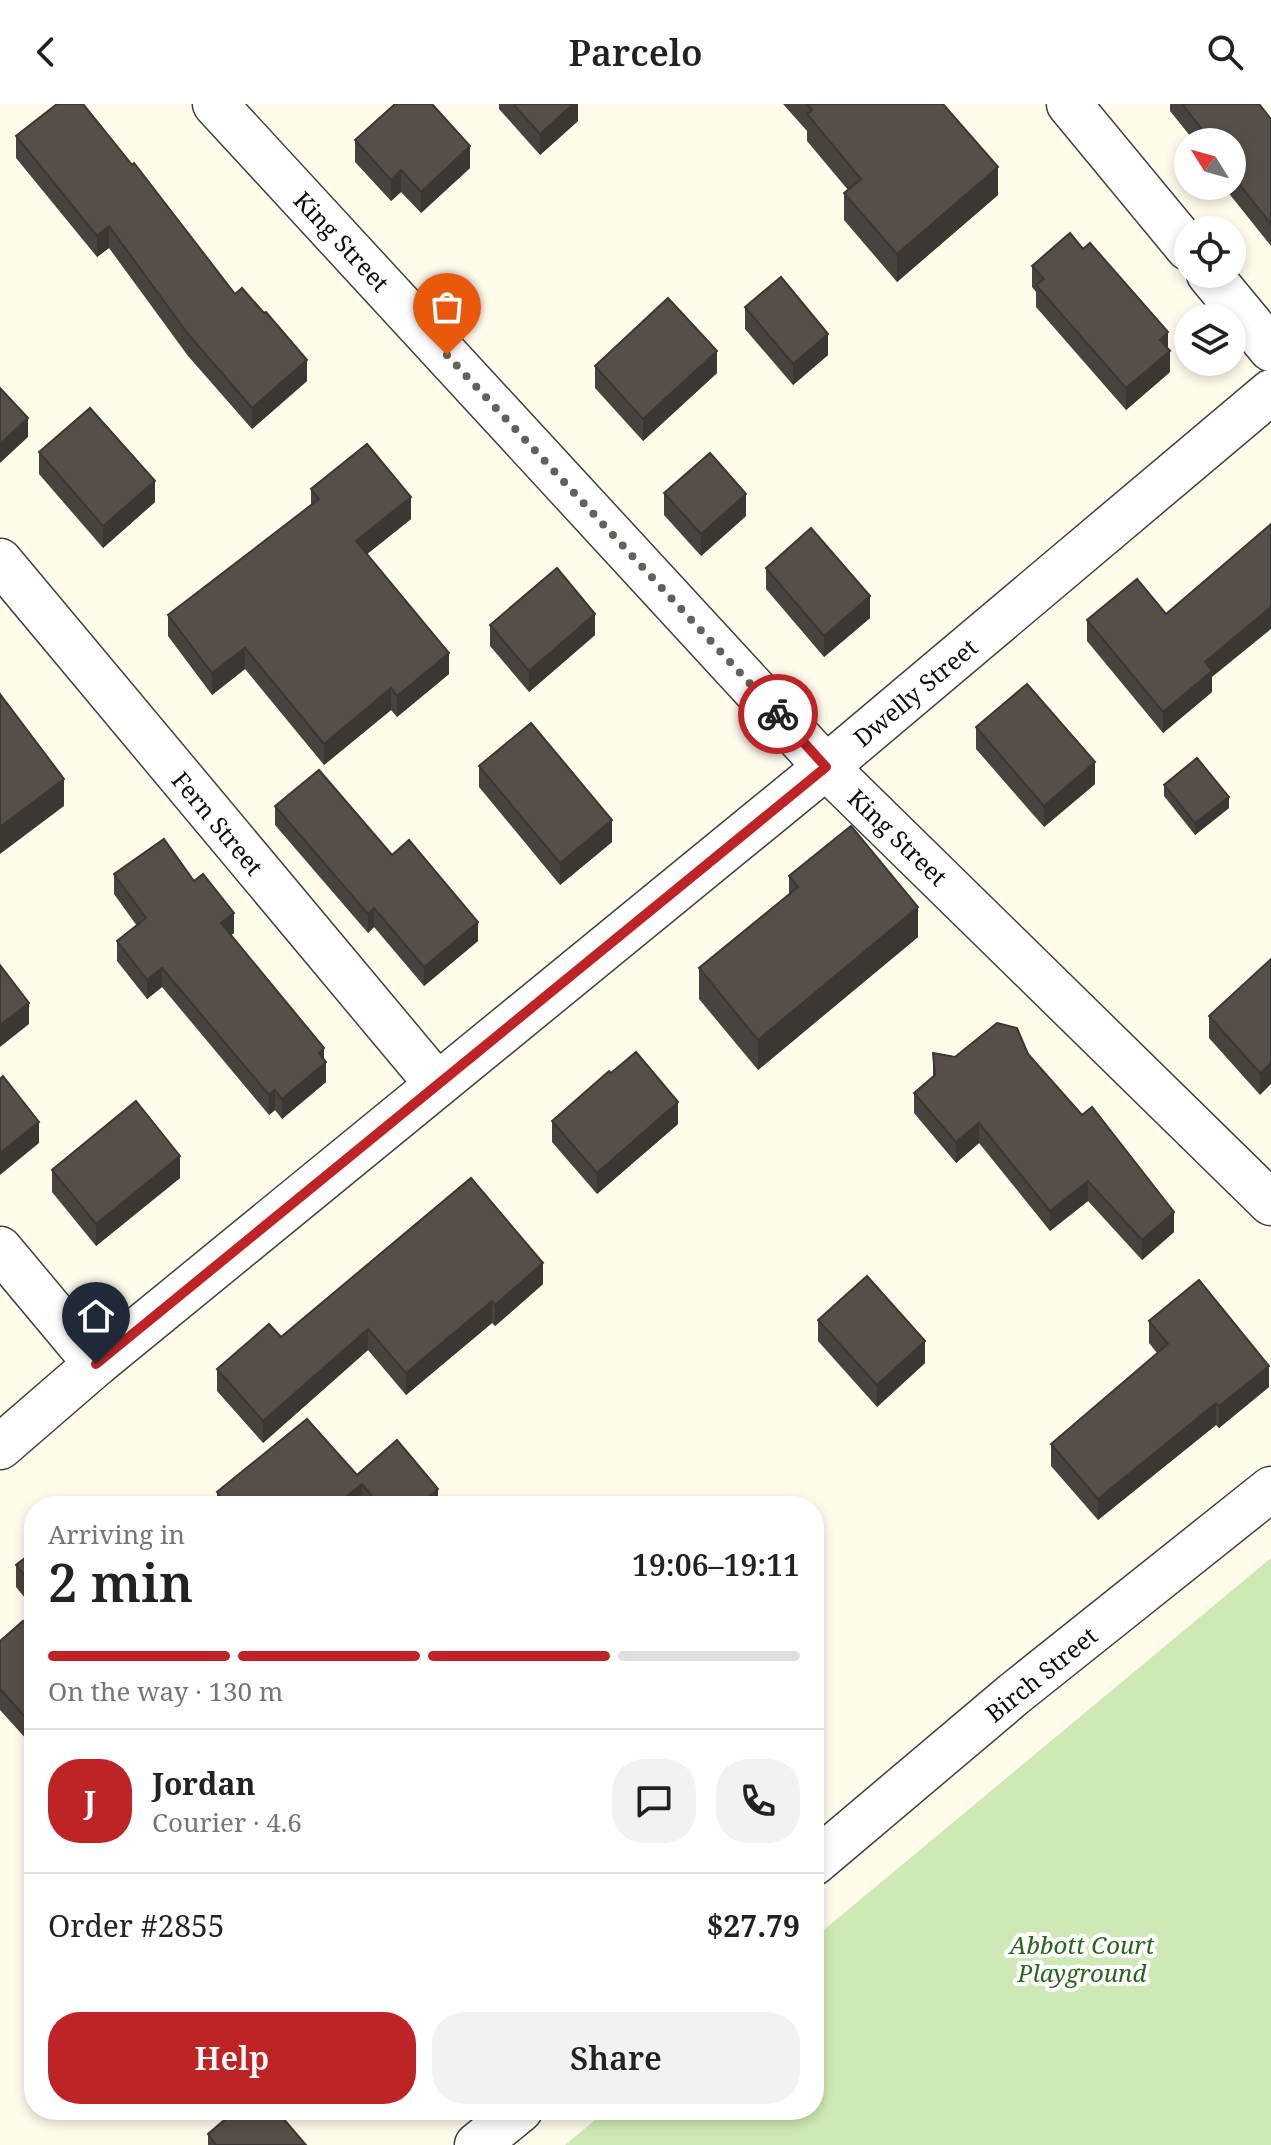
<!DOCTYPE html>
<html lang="en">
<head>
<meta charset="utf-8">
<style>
  :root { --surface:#fff; --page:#f2f2f2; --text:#222; --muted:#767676; --line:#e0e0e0; --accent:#be2425 }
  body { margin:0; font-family:"Noto Serif",serif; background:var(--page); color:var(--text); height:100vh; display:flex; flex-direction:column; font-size:30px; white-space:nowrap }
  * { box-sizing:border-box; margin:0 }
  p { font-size:26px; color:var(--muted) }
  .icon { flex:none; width:44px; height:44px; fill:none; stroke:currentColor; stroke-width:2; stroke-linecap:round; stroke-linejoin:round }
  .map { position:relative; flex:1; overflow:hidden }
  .sheet { position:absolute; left:24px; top:1392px; width:800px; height:624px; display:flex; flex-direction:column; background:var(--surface); border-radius:32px; box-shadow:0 4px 12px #0003 }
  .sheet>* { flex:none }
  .needle { width:52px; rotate:307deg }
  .buttons { position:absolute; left:1174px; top:24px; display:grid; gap:16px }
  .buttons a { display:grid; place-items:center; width:72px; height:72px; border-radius:50%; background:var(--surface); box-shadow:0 4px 12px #0003; font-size:40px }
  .pin { position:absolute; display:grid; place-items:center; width:68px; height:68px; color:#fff; margin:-82px -34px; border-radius:50% 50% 50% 0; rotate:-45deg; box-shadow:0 0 8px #0007 }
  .pin .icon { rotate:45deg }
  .courier { position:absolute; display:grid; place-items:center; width:80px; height:80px; margin:-40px; border:6px solid #be2425; border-radius:50%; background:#fff; color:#222; box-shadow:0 2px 10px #0007 }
  .head em { font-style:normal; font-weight:600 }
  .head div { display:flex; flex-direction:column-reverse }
  .head { display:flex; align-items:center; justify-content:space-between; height:136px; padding:0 24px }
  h1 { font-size:52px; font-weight:600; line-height:60px }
  .bar { display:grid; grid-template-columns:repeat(4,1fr); gap:12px 8px; align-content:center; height:96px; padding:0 24px }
  .bar i { height:10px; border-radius:6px; background:var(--line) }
  .bar .on { background:var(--accent) }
  .bar p { grid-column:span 4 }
  .line { display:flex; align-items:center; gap:20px; padding:0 24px; border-top:2px solid var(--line) }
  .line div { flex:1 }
  .round { display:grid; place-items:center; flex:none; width:84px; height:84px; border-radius:32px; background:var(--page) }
  .button { display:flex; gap:16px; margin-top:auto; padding:16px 24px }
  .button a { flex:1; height:92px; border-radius:32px; background:var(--accent); color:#fff; font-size:32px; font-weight:600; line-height:92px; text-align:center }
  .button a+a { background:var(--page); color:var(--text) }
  header { display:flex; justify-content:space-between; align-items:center; height:104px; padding:0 24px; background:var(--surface); font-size:36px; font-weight:600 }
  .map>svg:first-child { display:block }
  .green { fill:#cfe9b6 }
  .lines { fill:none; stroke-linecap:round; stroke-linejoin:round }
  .street-casing { stroke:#404040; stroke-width:47 }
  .street { stroke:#fff; stroke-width:44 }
  .wall { fill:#49433f }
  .shaded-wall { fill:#3c3733 }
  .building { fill:#554e49; stroke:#3c3733; stroke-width:2 }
  .done { stroke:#62615b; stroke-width:8; stroke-dasharray:0 14.4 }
  .route { stroke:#be2425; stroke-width:10 }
  .labels { text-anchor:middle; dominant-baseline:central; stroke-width:8; stroke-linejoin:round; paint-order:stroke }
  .street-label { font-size:24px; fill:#0d0d0d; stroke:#fff }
  .park-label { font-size:24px; font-style:italic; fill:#29651d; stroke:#fff }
</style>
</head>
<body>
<header><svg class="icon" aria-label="back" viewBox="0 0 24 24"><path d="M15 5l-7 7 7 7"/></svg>Parcelo<svg class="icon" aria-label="search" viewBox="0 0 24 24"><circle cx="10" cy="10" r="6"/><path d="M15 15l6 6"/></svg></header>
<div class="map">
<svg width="1271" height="2041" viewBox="0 0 1271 2041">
  <rect width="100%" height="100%" fill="#fffcec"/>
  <path class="green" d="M 1271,1454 L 1271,2041 L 565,2041 L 607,2006 L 814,2006 L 814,1834 Z"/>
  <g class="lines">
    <g class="street-casing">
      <g id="street">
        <path d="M 215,0 L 826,663 L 1271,1099"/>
        <path d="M 1069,0 L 1188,144"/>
        <path d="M 1209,170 L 1271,245"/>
        <path d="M 0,457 L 437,980"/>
        <path d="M 0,1145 L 96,1260"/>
        <path d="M 0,1343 L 96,1260 L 826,663 L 1271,288"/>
        <path d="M 814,1759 L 1014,1590 L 1271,1385"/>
        <path d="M 477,2041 L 520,2006"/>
      </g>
    </g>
    <use href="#street" class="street"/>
  </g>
  <g class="wall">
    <path d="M 499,0 L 578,0 L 578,17 L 540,51 L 499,5 Z"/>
    <path d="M 783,0 L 943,0 L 998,91 L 897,178 L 844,116 L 844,89 L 848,86 L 807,37 L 807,27 Z"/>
    <path d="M 1170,0 L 1259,0 L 1271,15 L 1271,142 L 1223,82 L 1232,82 L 1232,38 L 1195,38 L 1170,7 Z"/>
    <path d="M 16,32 L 235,190 L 264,209 L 307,277 L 252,325 L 188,252 L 109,144 L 97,153 L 16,54 Z"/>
    <path d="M 355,36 L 470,64 L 421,109 L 401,88 L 391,97 L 355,58 Z"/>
    <path d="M 1083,145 L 1168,244 L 1170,268 L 1126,306 L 1036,203 L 1036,188 L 1032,183 L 1032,162 Z"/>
    <path d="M 745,203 L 828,251 L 793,281 L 745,225 Z"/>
    <path d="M 595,262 L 717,269 L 643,337 L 595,284 Z"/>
    <path d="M 39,348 L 155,398 L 103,444 L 39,370 Z"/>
    <path d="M 311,385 L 411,415 L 367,450 L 449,570 L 397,613 L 391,606 L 324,661 L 245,565 L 212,591 L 168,532 L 168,511 L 311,402 Z"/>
    <path d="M 664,389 L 746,412 L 701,452 L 664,411 Z"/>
    <path d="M 766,464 L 870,514 L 824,553 L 766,485 Z"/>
    <path d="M 1087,516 L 1212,573 L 1212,588 L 1163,629 L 1087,537 Z"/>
    <path d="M 490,521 L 595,531 L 529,588 L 490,542 Z"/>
    <path d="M 976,623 L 1095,680 L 1044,723 L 976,645 Z"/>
    <path d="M 479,662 L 612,738 L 560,781 L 479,683 Z"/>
    <path d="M 1164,681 L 1229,704 L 1195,731 L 1164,692 Z"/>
    <path d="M 275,702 L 392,751 L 478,837 L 424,882 L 374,823 L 368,829 L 275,721 Z"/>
    <path d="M 114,770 L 194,777 L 234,829 L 231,831 L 324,956 L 326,978 L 282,1015 L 275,1006 L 269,1011 L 162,883 L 147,895 L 117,857 L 117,837 L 137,822 L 114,790 Z"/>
    <path d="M 789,772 L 918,833 L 758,966 L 699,895 L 699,864 L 789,790 Z"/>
    <path d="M 1271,855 L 1260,991 L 1209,934 L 1209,912 Z"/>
    <path d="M 933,949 L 955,953 L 1028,950 L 1174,1128 L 1142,1156 L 1088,1097 L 1050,1127 L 979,1039 L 956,1059 L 914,1009 L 914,989 L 933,972 Z"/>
    <path d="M 552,1017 L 678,1020 L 597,1090 L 552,1038 Z"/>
    <path d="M 52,1066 L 180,1074 L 96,1142 L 52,1088 Z"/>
    <path d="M 543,1180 L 495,1222 L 492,1219 L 406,1291 L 368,1246 L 263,1339 L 217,1287 L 217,1265 L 281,1233 Z"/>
    <path d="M 818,1216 L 925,1259 L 877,1303 L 818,1237 Z"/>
    <path d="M 1149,1217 L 1269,1283 L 1219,1324 L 1216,1321 L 1098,1416 L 1051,1362 L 1051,1340 L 1157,1249 L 1149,1239 Z"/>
    <path d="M 357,1371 L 438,1402 L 213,1402 L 217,1399 L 217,1388 Z"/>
    <path d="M 34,1447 L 34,1505 L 16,1483 L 16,1461 Z"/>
    <path d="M 34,1529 L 34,1632 L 28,1637 L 0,1606 L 0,1537 Z"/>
    <path d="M 208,2030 L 306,2041 L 208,2041 Z"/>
  </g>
  <g class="shaded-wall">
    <path d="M 573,0 L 578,0 L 578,17 L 540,51 L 540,30 Z"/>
    <path d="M 470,42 L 470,64 L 421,109 L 421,88 Z"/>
    <path d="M 998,63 L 998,91 L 897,178 L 897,150 Z"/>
    <path d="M 401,66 L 401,88 L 391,97 L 391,76 Z"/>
    <path d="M 109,122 L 109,144 L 97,153 L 97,132 Z"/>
    <path d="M 1168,228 L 1168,249 L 1170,247 L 1170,268 L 1126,306 L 1126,284 L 1160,236 Z"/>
    <path d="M 828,230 L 828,251 L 793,281 L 793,260 Z"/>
    <path d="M 717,247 L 717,269 L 643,337 L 643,315 Z"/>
    <path d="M 307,256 L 307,277 L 252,325 L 252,304 Z"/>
    <path d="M 28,314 L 28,333 L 0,359 L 0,340 Z"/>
    <path d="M 155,377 L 155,398 L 103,444 L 103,422 Z"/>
    <path d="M 746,390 L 746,412 L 701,452 L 701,430 Z"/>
    <path d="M 411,393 L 411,415 L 356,459 L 356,437 Z"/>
    <path d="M 870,492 L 870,514 L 824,553 L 824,532 Z"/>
    <path d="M 1271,503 L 1271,525 L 1212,573 L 1212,588 L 1163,629 L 1163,608 L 1205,558 Z"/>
    <path d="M 595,510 L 595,531 L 529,588 L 529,567 Z"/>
    <path d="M 245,544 L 245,565 L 212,591 L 212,569 Z"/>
    <path d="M 449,549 L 449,570 L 397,613 L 397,592 Z"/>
    <path d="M 391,584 L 391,606 L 324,661 L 324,640 Z"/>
    <path d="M 1095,658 L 1095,680 L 1044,723 L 1044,702 Z"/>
    <path d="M 64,675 L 64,702 L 0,750 L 0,723 Z"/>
    <path d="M 1229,693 L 1229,704 L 1195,731 L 1195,719 Z"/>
    <path d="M 612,716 L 612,738 L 560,781 L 560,759 Z"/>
    <path d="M 918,803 L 918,833 L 758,966 L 758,936 Z"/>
    <path d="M 374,804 L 374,823 L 368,829 L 368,810 Z"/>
    <path d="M 234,809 L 234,829 L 221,838 L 221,819 Z"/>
    <path d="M 478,818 L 478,837 L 424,882 L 424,863 Z"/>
    <path d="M 162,864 L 162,883 L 147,895 L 147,876 Z"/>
    <path d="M 29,899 L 29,920 L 0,943 L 0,921 Z"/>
    <path d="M 324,944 L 324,960 L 326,958 L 326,978 L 282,1015 L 282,995 L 319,949 Z"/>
    <path d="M 1271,959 L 1271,980 L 1260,991 L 1260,969 Z"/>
    <path d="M 275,986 L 275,1006 L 269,1011 L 269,991 Z"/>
    <path d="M 678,998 L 678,1020 L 597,1090 L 597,1069 Z"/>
    <path d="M 39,1018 L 39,1039 L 0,1071 L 0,1049 Z"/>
    <path d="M 979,1019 L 979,1039 L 956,1059 L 956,1038 Z"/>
    <path d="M 180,1052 L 180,1074 L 96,1142 L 96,1120 Z"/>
    <path d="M 1088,1077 L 1088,1097 L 1050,1127 L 1050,1107 Z"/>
    <path d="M 1174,1108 L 1174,1128 L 1142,1156 L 1142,1136 Z"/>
    <path d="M 543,1159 L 543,1180 L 495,1222 L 495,1201 Z"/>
    <path d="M 492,1197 L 492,1219 L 406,1291 L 406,1269 Z"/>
    <path d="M 368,1225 L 368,1246 L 263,1339 L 263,1317 Z"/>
    <path d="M 925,1237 L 925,1259 L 877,1303 L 877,1281 Z"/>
    <path d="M 1269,1262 L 1269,1283 L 1219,1324 L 1219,1302 Z"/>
    <path d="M 1216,1299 L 1216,1321 L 1098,1416 L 1098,1395 Z"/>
    <path d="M 362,1380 L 361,1402 L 335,1402 Z"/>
    <path d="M 438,1385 L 438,1402 L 418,1402 Z"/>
    <path d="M 34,1610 L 34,1632 L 28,1637 L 28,1616 Z"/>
  </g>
  <g class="building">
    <path d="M 57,0 L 83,0 L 132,61 L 134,59 L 235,190 L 242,184 L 264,209 L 266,208 L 307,256 L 252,304 L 188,230 L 109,122 L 97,132 L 16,32 Z"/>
    <path d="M 395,0 L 432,0 L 470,42 L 421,88 L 401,66 L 391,76 L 355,36 Z"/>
    <path d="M 513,0 L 573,0 L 540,30 Z"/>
    <path d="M 807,0 L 943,0 L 998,63 L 897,150 L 844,89 L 861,75 L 807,10 L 812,6 Z"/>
    <path d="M 1182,0 L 1259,0 L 1271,15 L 1271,120 L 1232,71 L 1232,38 L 1212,38 Z"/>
    <path d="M 1070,129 L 1083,145 L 1090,139 L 1168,228 L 1160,236 L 1170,247 L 1126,284 L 1036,181 L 1044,175 L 1032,162 Z"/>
    <path d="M 781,173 L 828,230 L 793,260 L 745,203 Z"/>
    <path d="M 668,194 L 717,247 L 643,315 L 595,262 Z"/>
    <path d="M 0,284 L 28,314 L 0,340 Z"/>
    <path d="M 90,304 L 155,377 L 103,422 L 39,348 Z"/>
    <path d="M 367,340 L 411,393 L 356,437 L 449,549 L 397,592 L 391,584 L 324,640 L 245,544 L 212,569 L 168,511 L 319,395 L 311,385 Z"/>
    <path d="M 710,349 L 746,390 L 701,430 L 664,389 Z"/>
    <path d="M 1271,420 L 1271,503 L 1205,558 L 1212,567 L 1163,608 L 1087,516 L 1137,475 L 1166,510 Z"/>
    <path d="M 811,424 L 870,492 L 824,532 L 766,464 Z"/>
    <path d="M 557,464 L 595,510 L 529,567 L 490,521 Z"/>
    <path d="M 1027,580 L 1095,658 L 1044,702 L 976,623 Z"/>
    <path d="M 0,590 L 64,675 L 0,723 Z"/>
    <path d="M 531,619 L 612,716 L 560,759 L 479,662 Z"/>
    <path d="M 1197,654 L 1229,693 L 1195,719 L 1164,681 Z"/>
    <path d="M 319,666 L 392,751 L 409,736 L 478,818 L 424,863 L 374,804 L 368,810 L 275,702 Z"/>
    <path d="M 851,722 L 918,803 L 758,936 L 699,864 L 798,783 L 789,772 Z"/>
    <path d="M 164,735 L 194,777 L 203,770 L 234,809 L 221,819 L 324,944 L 319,949 L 326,958 L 282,995 L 275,986 L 269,991 L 162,864 L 147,876 L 117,837 L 146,814 L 114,770 Z"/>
    <path d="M 1271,855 L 1271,959 L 1260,969 L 1209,912 Z"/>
    <path d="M 0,861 L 29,899 L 0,921 Z"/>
    <path d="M 997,919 L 1017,924 L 1028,950 L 1082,1011 L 1092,1003 L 1174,1108 L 1142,1136 L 1088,1077 L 1050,1107 L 979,1019 L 956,1038 L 914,989 L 935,971 L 933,949 L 955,953 Z"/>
    <path d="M 636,948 L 678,998 L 597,1069 L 552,1017 L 609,967 L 611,969 Z"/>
    <path d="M 3,972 L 39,1018 L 0,1049 L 0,975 Z"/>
    <path d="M 136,997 L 180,1052 L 96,1120 L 52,1066 Z"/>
    <path d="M 471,1074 L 543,1159 L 495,1201 L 492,1197 L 406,1269 L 368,1225 L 263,1317 L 217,1265 L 269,1220 L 281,1233 Z"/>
    <path d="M 867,1172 L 925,1237 L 877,1281 L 818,1216 Z"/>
    <path d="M 1199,1176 L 1269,1262 L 1219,1302 L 1216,1299 L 1098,1395 L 1051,1340 L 1168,1240 L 1149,1217 Z"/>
    <path d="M 307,1315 L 357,1371 L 397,1336 L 438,1385 L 418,1402 L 380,1402 L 362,1380 L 335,1402 L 213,1402 L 222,1395 L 217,1388 Z"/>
    <path d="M 34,1447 L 34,1483 L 16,1461 Z"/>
    <path d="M 23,1517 L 34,1529 L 34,1610 L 28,1616 L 0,1585 L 0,1537 Z"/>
    <path d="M 236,2006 L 276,2006 L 306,2041 L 216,2041 L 208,2030 Z"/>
  </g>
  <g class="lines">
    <path class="done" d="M 447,251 L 778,610"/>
    <path class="route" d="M 96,1260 L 826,663 L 778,610"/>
  </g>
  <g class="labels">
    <g class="street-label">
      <text transform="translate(342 137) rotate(47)">King Street</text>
      <text transform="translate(915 588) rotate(-40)">Dwelly Street</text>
      <text transform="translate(218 719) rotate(50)">Fern Street</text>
      <text transform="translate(898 733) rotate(44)">King Street</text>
      <text transform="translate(1041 1570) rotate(-39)">Birch Street</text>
    </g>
    <g class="park-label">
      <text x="1082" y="1840">Abbott Court<tspan x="1082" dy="28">Playground</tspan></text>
    </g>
  </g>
</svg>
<div class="buttons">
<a><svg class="needle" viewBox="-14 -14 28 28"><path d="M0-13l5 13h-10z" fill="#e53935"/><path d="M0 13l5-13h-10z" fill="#767676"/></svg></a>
<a><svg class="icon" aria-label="locate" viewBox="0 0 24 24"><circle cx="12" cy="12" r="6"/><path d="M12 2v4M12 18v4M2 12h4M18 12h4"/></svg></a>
<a><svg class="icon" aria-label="layers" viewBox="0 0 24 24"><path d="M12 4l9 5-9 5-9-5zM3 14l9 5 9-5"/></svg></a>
</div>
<div class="pin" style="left:447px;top:251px;background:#ea580c"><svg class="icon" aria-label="bag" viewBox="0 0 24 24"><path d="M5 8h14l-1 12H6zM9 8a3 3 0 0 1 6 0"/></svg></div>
<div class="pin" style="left:96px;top:1260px;background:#1f2937"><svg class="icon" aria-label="home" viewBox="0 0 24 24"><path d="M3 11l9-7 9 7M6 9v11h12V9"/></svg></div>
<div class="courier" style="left:778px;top:610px"><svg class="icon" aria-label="bike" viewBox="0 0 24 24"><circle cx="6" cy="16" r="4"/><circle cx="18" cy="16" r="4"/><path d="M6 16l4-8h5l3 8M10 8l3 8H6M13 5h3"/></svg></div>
<section class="sheet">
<div class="head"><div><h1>2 min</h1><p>Arriving in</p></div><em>19:06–19:11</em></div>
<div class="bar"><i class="on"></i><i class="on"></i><i class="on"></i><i></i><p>On the way · 130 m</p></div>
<div class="line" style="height:144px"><b class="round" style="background:var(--accent);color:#fff">J</b><div><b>Jordan</b><p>Courier · 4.6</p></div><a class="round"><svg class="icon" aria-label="chat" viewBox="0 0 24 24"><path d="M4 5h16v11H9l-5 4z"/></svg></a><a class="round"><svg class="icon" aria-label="phone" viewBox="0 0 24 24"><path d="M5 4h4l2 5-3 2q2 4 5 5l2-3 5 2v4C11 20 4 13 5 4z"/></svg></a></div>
<div class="line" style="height:104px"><div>Order #2855</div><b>$27.79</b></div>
<div class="button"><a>Help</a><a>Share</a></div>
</section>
</div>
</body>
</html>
